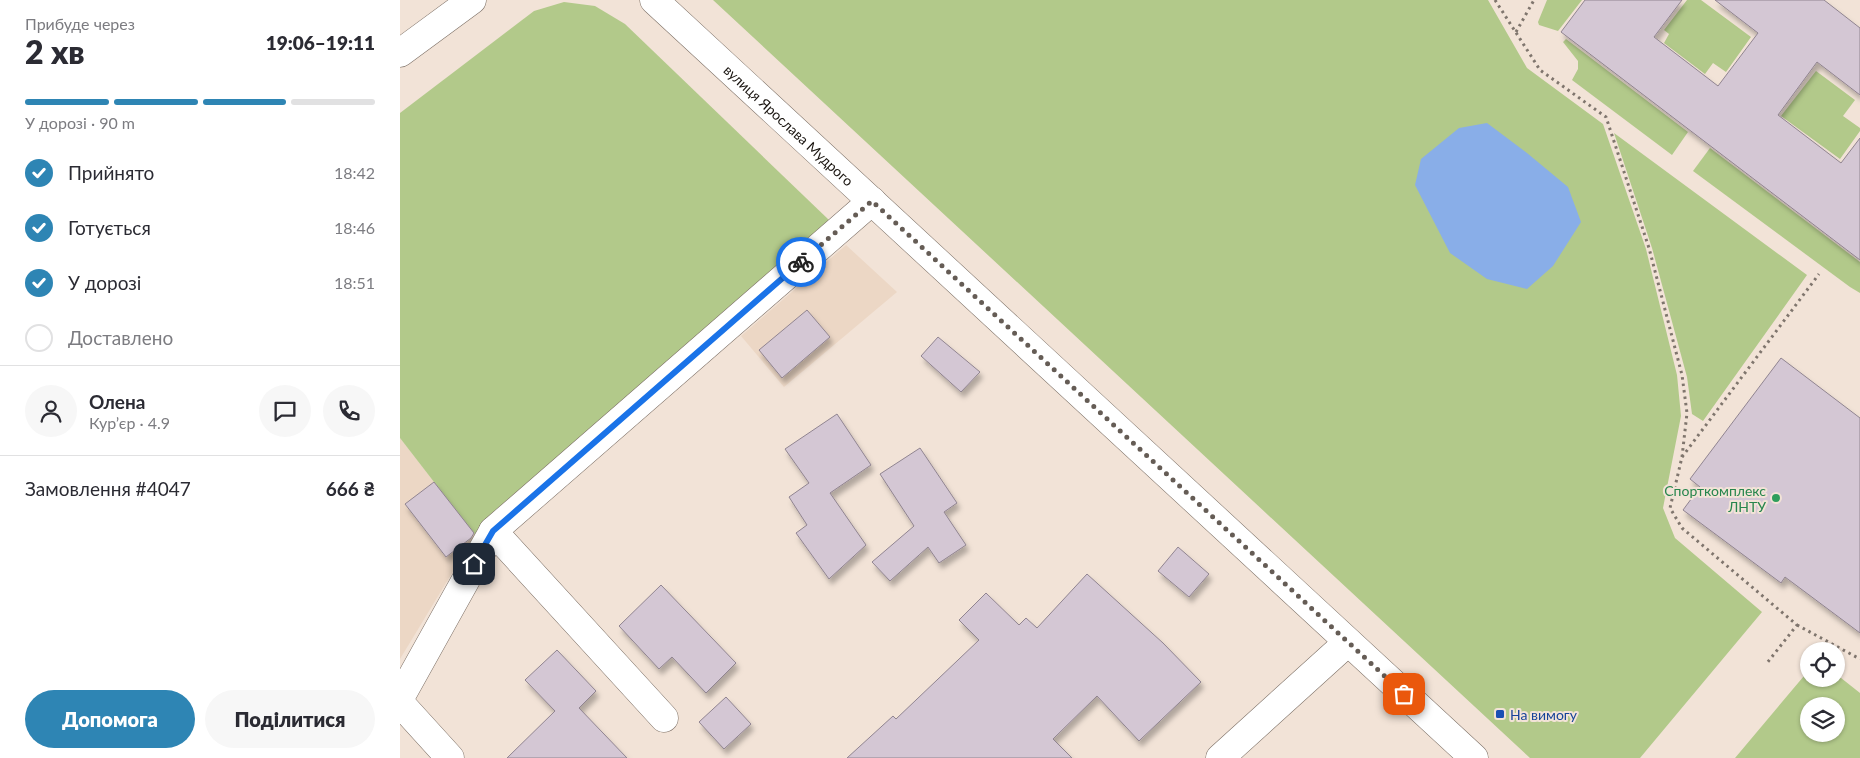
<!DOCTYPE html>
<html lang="uk">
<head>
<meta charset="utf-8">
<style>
  :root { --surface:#fff; --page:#f7f7f7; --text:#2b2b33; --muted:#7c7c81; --line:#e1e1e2; --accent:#2e85b4 }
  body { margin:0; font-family:Lato,sans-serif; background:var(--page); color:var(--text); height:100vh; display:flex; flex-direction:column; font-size:19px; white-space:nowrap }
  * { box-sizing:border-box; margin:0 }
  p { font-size:16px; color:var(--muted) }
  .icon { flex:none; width:28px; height:28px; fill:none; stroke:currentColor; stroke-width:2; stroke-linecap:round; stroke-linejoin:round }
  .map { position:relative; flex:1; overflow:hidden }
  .panel { display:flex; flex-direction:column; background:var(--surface); width:400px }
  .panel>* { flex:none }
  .buttons { position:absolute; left:1400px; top:642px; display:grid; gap:10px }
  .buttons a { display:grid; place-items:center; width:45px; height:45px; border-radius:50%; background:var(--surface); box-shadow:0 1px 4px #0004; font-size:25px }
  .pin { position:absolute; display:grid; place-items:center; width:42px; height:42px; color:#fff; margin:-21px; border-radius:10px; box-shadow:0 2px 8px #0006 }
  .courier { position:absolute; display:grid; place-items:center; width:50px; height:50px; margin:-25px; border:4px solid #1a73e8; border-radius:50%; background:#fff; color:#222; box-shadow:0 1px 6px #0007 }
  .head em { font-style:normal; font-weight:800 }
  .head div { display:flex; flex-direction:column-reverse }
  .head { display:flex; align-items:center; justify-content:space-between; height:85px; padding:0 25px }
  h1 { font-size:32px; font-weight:800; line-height:38px }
  .bar { display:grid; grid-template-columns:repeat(4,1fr); gap:8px 5px; align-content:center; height:60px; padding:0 25px }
  .bar i { height:6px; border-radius:4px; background:var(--line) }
  .bar .on { background:var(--accent) }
  .bar p { grid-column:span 4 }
  .line { display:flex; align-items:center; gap:12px; padding:0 25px; border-top:1px solid var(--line) }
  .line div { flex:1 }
  .round { display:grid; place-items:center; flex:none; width:52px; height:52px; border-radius:26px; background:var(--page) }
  ol { padding:0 25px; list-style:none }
  li { display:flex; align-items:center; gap:15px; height:55px }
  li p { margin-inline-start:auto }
  li .icon { padding:5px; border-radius:50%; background:var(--accent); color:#fff; stroke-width:4 }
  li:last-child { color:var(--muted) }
  li i { width:28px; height:28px; border:2px solid var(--line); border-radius:50% }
  .primary-button { display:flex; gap:10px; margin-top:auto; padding:10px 25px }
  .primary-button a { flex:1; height:58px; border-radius:30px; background:var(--accent); color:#fff; font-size:20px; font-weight:800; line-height:58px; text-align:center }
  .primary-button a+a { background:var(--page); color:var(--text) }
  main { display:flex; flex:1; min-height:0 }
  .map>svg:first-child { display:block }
  .built { fill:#ecd7c5 }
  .green { fill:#b2c98a; fill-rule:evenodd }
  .water { fill:#89aee8 }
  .building { fill:#d4c7d4; stroke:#908490; filter:url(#shadow) }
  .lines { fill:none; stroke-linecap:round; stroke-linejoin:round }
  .minor-casing { stroke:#7c6f65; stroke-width:29 }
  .major-casing { stroke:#7c6f65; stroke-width:29 }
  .path { stroke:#7f756d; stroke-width:3; stroke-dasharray:2.5 4; stroke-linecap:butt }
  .minor { stroke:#fff; stroke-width:28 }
  .major { stroke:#fff; stroke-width:28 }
  .done { stroke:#655c55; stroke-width:5; stroke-dasharray:0 9 }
  .route { stroke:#1a73e8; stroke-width:6 }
  .leisure-dot { fill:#2e9e5b; stroke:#f2e3d7; stroke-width:2 }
  .transit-dot { fill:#1a4fb4; stroke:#f2e3d7; stroke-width:2 }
  .labels { text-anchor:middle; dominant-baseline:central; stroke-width:4; stroke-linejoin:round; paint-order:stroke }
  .street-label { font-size:14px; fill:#19140f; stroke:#f2e3d7 }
  .leisure-label { font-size:14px; fill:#27864d; stroke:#f2e3d7; text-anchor:end }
  .transit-label { font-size:14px; fill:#164399; stroke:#f2e3d7; text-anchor:start }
</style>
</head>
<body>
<main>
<section class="panel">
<div class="head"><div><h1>2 хв</h1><p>Прибуде через</p></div><em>19:06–19:11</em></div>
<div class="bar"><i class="on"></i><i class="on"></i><i class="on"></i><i></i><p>У дорозі · 90 m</p></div>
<ol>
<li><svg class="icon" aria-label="check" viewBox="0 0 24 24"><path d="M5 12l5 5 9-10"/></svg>Прийнято<p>18:42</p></li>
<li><svg class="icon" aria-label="check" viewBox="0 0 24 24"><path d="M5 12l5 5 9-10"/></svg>Готується<p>18:46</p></li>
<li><svg class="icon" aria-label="check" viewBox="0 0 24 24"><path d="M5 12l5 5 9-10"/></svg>У дорозі<p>18:51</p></li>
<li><i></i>Доставлено</li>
</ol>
<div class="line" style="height:90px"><a class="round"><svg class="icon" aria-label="person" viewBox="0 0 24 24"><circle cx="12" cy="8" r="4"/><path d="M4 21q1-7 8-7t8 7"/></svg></a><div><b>Олена</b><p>Кур’єр · 4.9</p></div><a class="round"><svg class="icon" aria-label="chat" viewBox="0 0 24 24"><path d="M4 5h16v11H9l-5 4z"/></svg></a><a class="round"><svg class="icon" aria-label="phone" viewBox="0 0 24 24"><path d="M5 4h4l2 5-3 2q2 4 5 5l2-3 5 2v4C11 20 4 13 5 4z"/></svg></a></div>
<div class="line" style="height:65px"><div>Замовлення #4047</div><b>666 ₴</b></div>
<div class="primary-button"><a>Допомога</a><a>Поділитися</a></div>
</section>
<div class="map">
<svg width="1460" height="758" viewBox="0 0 1460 758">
  <defs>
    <filter id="shadow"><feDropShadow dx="3" dy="5.5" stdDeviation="2.5" flood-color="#0004"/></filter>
  </defs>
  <rect width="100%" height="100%" fill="#f2e3d7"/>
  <g class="built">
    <path d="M 446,245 L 497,292 L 384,387 L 341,336 Z"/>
    <path d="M 0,438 L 75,535 L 0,659 Z"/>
  </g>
  <g class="green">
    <path d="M 313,0 L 1088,0 L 1127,68 L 1203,124 L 1246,249 L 1277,375 L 1281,416 L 1263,508 L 1275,538 L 1362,612 L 1240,758 L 1130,758 Z"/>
    <path d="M 1147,0 L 1182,0 L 1158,31 L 1139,25 L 1138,22 Z"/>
    <path d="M 1287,0 L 1301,0 L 1351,37 L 1326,72 L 1313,63 L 1305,74 L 1264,43 L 1269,34 L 1264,30 Z"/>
    <path d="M 164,2 L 195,6 L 225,24 L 429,220 L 75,535 L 0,438 L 0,113 L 134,11 Z"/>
    <path d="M 1166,39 L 1288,132 L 1272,155 L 1172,80 L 1178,69 L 1178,61 L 1163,42 Z"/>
    <path d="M 1416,71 L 1455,100 L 1443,116 L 1460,128 L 1460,131 L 1440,159 L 1381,116 Z"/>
    <path d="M 1214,133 L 1407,275 L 1303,421 L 1292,414 L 1287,377 L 1252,248 Z"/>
    <path d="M 1310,148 L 1460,262 L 1460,293 L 1450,287 L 1293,171 Z"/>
    <path d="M 1409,670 L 1409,679 L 1436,679 L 1436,674 L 1460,693 L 1460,758 L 1335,758 ZM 1409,706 L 1436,706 L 1436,734 L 1409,734 Z"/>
  </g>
  <path class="water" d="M 1087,123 L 1127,153 L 1168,187 L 1181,222 L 1153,266 L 1127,289 L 1087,279 L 1050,253 L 1015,185 L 1021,159 L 1059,128 Z"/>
  <g class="building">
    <path d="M 1185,0 L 1282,0 L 1254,37 L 1318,86 L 1358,33 L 1315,0 L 1424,0 L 1460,28 L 1460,95 L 1417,62 L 1378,115 L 1441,163 L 1460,138 L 1460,260 L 1161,32 Z"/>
    <path d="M 407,310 L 430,337 L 382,378 L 359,350 Z"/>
    <path d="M 538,337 L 580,372 L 561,392 L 521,356 Z"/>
    <path d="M 1381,358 L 1460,418 L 1460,633 L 1385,577 L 1381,583 L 1283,510 L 1300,487 L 1290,479 Z"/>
    <path d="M 437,414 L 471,465 L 430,493 L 466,545 L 429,579 L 396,533 L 407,525 L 389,497 L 409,483 L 385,449 Z"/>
    <path d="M 520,448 L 557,503 L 544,512 L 566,545 L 539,563 L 528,547 L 490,581 L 472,562 L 514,526 L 480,474 Z"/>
    <path d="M 34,482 L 74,533 L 71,538 L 46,557 L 5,504 Z"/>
    <path d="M 778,547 L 809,574 L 789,597 L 758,571 Z"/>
    <path d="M 687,574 L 763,643 L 801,682 L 739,741 L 697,696 L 653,739 L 672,758 L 447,758 L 493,716 L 496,719 L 579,640 L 559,620 L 586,593 L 619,625 L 626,618 L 637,628 Z"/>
    <path d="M 261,585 L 336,663 L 306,693 L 272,657 L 259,669 L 219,626 Z"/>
    <path d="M 157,650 L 196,691 L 179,708 L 227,758 L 107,758 L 155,711 L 125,680 Z"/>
    <path d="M 326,697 L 351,724 L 324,749 L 299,722 Z"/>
  </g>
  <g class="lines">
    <g class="minor-casing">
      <g id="minor">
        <path d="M 93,531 L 264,718"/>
        <path d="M 0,698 L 93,531 L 472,201"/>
        <path d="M 0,703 L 50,758"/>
        <path d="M 820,758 L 948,642"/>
      </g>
    </g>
    <g class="major-casing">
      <g id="major">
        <path id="s1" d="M 254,0 L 1074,758"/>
        <path d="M 0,53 L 72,0"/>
      </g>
    </g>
    <g class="path">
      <path d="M 1095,0 L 1140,70 L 1206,117 L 1249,248 L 1282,375 L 1287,413 L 1282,457 L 1270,508 L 1282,528 L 1397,625 L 1367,663"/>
      <path d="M 1116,32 L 1134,0"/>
      <path d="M 1282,457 L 1419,274"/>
      <path d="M 1397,625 L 1460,659"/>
    </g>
    <use href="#minor" class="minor"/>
    <use href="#major" class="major"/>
  </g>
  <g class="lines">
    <path class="done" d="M 401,262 L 472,201 L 1004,694"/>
    <path class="route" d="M 74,564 L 93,531 L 401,262"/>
  </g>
  <circle class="leisure-dot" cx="1376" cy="498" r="5"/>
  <rect class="transit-dot" x="1095" y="709" width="10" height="10" rx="2.5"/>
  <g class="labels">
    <g class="street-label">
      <text stroke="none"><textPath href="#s1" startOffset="184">вулиця Ярослава Мудрого</textPath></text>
    </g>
    <g class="leisure-label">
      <text x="1366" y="490">Спорткомплекс<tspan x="1366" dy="16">ЛНТУ</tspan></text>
    </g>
    <g class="transit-label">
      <text x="1110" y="714">На вимогу</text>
    </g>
  </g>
</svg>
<div class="buttons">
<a><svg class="icon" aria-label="locate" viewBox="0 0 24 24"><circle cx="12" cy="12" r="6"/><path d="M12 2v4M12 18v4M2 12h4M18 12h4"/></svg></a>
<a><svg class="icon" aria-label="layers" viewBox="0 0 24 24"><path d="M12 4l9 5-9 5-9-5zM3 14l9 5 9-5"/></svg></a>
</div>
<div class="pin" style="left:1004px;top:694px;background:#ea580c"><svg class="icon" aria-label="bag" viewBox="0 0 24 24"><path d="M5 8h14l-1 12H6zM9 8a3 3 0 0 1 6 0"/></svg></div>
<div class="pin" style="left:74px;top:564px;background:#1f2937"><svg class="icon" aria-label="home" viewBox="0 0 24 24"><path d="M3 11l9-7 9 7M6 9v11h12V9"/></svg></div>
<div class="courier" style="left:401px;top:262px"><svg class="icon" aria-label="bike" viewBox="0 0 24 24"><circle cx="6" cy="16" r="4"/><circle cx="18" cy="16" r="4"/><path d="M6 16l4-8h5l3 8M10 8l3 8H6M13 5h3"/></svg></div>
</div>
</main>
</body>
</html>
